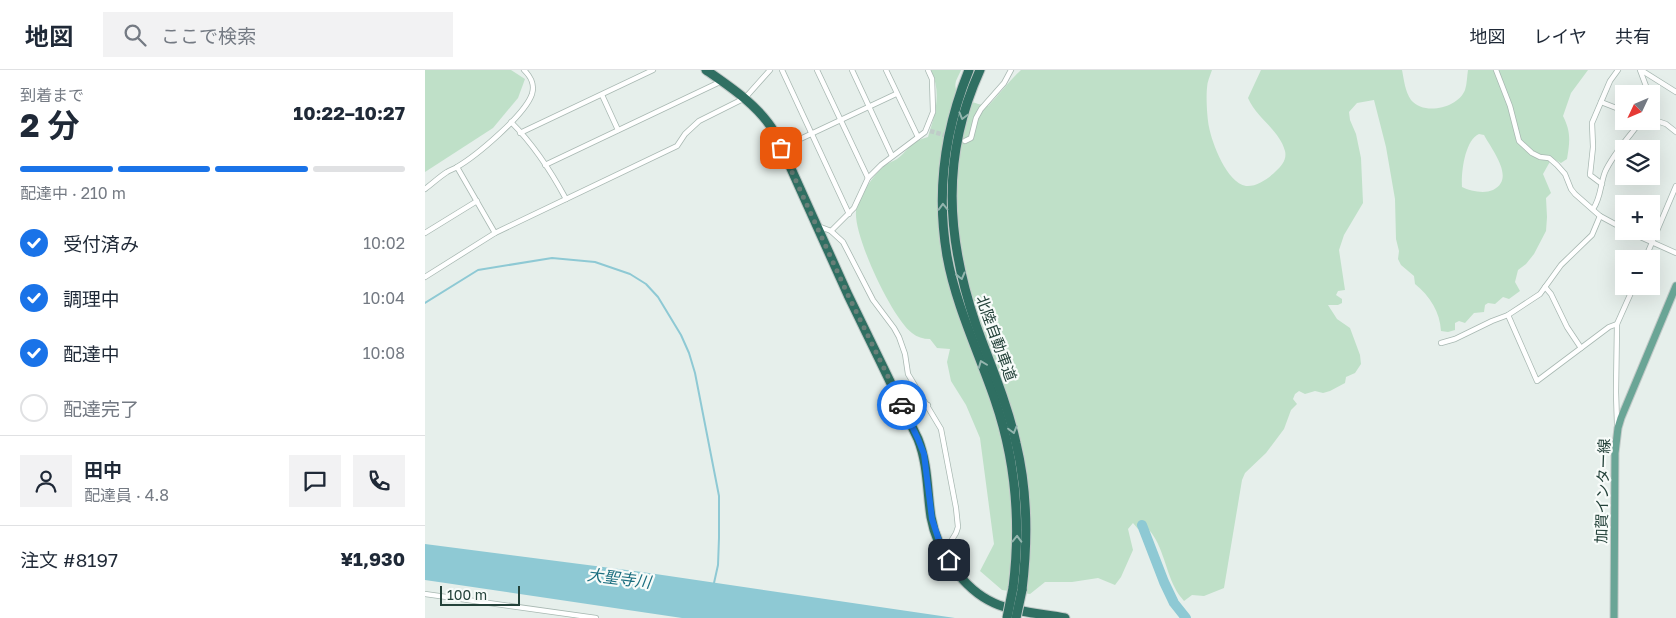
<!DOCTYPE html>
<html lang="ja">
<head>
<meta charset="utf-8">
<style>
  :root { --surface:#fff; --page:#f2f2f3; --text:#1f2937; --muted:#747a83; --line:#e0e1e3; --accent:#1a73e8 }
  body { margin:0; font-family:"Golos Text","Noto Sans JP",sans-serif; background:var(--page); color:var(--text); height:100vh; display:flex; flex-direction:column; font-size:19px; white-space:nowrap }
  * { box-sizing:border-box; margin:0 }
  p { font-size:16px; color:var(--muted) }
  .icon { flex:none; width:28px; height:28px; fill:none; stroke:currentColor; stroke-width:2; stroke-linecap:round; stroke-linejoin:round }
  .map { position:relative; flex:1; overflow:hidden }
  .side { display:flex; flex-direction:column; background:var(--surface); width:425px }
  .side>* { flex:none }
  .needle { width:32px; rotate:226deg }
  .controls { position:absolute; left:1190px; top:15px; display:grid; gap:10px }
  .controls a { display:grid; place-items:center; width:45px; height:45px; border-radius:0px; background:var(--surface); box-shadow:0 5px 20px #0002; font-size:25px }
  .scale { position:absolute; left:15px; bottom:12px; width:80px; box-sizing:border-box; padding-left:5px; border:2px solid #24423a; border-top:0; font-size:14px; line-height:18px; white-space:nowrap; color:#24423a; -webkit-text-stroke:4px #f7fbf9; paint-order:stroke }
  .pin { position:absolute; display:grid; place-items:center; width:42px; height:42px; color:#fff; margin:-21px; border-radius:10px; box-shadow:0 2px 8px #0006 }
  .courier { position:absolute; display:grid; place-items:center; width:50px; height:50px; margin:-25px; border:4px solid #1a73e8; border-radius:50%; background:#fff; color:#222; box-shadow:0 1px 6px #0007 }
  .overview em { font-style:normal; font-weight:700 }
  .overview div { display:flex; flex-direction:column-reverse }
  .overview { display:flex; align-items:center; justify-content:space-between; height:85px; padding:0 20px }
  h1 { font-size:32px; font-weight:700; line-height:38px }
  .bar { display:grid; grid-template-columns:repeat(4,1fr); gap:8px 5px; align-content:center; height:60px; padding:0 20px }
  .bar i { height:6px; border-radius:4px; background:var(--line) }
  .bar .current { background:var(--accent) }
  .bar p { grid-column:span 4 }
  .line { display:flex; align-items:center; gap:12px; padding:0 20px; border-top:1px solid var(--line) }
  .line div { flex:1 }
  .round { display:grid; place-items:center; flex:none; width:52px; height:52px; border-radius:0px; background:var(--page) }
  ol { padding:0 20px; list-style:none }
  li { display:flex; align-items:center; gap:15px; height:55px }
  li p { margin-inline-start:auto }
  li .icon { padding:5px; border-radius:50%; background:var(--accent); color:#fff; stroke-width:4 }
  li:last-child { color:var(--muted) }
  li i { width:28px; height:28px; border:2px solid var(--line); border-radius:50% }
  header { display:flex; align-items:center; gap:30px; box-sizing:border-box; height:70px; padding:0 25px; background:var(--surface); border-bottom:1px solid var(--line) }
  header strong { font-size:24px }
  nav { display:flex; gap:28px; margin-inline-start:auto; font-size:18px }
  .search { width:350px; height:45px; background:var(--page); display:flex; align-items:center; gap:12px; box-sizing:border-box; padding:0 18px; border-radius:0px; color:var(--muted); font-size:19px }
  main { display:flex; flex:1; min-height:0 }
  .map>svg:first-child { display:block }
  .green { fill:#bfe0c8; fill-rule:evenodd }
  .water { fill:#8ec9d4 }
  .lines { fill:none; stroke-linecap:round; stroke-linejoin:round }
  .stream { stroke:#8ec9d4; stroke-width:2 }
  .river { stroke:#8ec9d4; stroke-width:10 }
  .street-tunnel { stroke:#bfccc8; stroke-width:4.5; stroke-dasharray:4.5 2; stroke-linecap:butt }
  .street-casing { stroke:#a8b8b2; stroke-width:6 }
  .primary-casing { stroke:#c2cac8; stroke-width:9 }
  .highway-casing { stroke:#c2cac8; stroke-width:11 }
  .street { stroke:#fff; stroke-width:4.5 }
  .primary { stroke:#6aa596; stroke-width:7 }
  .highway { stroke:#2f6f62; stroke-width:9 }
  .highway-bridge-casing { stroke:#c2cac8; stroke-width:11; stroke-linecap:butt }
  .highway-bridge { stroke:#2f6f62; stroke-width:9 }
  .oneway { stroke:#93b5ae }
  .done { stroke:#687f78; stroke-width:5; stroke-dasharray:0 9 }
  .route { stroke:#1a73e8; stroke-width:6 }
  .labels { text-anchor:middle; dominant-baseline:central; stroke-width:4.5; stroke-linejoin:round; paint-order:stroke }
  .street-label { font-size:15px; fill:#24423a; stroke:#f7fbf9 }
  .water-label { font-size:16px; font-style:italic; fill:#1c6f80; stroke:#f7fbf9 }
</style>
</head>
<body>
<header>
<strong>地図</strong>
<div class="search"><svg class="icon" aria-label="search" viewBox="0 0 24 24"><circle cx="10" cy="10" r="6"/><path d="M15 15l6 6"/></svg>ここで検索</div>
<nav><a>地図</a><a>レイヤ</a><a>共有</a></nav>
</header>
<main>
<section class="side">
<div class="overview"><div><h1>2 分</h1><p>到着まで</p></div><em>10:22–10:27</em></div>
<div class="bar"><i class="current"></i><i class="current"></i><i class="current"></i><i></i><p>配達中 · 210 m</p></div>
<ol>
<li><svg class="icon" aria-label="check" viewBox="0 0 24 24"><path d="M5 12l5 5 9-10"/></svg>受付済み<p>10:02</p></li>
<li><svg class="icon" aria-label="check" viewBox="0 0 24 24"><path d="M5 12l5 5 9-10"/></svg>調理中<p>10:04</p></li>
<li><svg class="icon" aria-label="check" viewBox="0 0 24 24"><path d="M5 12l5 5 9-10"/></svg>配達中<p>10:08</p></li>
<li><i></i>配達完了</li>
</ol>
<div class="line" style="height:90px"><a class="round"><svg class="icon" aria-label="person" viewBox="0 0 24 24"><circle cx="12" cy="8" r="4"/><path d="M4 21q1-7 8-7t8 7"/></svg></a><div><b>田中</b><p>配達員 · 4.8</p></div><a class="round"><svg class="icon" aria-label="chat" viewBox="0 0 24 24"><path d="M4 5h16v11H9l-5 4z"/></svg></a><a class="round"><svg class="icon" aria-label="phone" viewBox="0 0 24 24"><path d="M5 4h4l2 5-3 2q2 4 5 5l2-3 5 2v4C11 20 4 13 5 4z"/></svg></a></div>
<div class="line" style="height:65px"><div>注文 #8197</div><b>¥1,930</b></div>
</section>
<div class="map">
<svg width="1251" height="548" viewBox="0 0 1251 548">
  <rect width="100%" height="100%" fill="#e6efeb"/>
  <g class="green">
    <path d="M 0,0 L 86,0 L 100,9 L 93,28 L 68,58 L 0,102 Z"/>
    <path d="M 506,0 L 536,0 C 535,3 532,8 531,11 C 526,28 551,34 563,36 C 575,24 584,11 596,0 L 787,0 C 785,6 782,12 782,18 C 781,28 782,47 784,57 C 787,73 802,113 821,116 C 832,117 844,108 851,101 C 857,96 862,89 860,81 C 854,59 832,49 823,28 L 836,0 L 977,0 C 979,10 980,21 986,30 C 999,46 1033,38 1040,20 C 1042,14 1042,6 1043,0 L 1163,0 L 1146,23 L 1138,46 C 1146,62 1145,71 1142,89 L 1136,93 L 1127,88 L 1118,104 L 1126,123 L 1121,128 L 1122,147 L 1121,161 L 1109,184 L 1101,194 L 1093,200 L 1090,212 L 1095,221 L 1084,229 L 1078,227 L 1070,234 L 1063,233 L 1060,235 L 1059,242 L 1049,243 L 1040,253 L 1034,251 L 1030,253 L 1030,260 L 1023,262 L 1016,261 C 1015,242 1005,226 990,214 L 989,206 L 976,195 L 973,189 L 974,181 L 971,169 L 970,129 L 961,77 L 949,30 L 932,33 L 924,42 L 925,50 L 931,64 L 936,88 L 938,133 L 919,165 L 914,180 L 920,220 L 913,221 L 911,225 L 917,229 L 917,233 L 913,235 L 903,235 L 912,249 L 925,258 L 935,285 L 936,294 L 930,303 L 921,307 L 920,313 L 905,321 L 898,323 L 890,321 L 880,324 L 874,321 L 870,324 L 868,329 L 872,334 L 866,340 L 859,359 L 841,383 L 820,403 L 817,410 L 799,518 L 779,526 L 767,525 L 759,531 C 756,527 752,523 750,518 C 740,499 737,471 721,457 L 713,459 L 708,453 L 703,459 L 708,480 L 696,507 L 690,515 L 673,508 L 647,512 L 620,512 L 605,524 L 577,520 L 555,501 L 569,474 L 555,368 L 541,335 L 526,311 L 522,292 L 525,279 L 512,278 L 505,269 C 498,269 492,267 487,263 C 467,248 429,167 431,142 C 431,129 449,105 458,97 C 462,93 467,92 472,89 C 485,79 484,72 503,67 C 510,45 517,23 506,0 ZM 1054,64 L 1059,65 C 1067,80 1091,109 1068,120 C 1059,124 1045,121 1037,117 C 1036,102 1040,70 1054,64 Z"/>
  </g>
  <path class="water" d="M 0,474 L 217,502 L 530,548 L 257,548 L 0,510 Z"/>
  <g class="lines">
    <path class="stream" d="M 0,233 L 53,200 L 127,188 L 170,192 L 205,204 L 221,214 L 233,227 L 256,265 L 264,283 L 270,303 L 294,426 L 294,468 L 293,495 L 289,513"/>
    <path class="river" d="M 717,455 L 739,512 L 749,533 L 761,548"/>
    <path class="street-tunnel" d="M 505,61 L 523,66"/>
    <g class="street-casing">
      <g id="street">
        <path d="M 357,0 L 424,144"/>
        <path d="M 392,0 L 443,108"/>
        <path d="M 427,0 L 467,86"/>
        <path d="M 461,0 L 493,67"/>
        <path d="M 1071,0 L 1085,36 L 1094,71 L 1107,83 L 1115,87 L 1124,88 L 1132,95 L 1140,104 L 1146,119 L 1150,124 L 1175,146 L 1199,159"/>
        <path d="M 1215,0 L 1224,24"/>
        <path d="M 1216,0 L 1251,22"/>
        <path d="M 177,25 L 193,60"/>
        <path d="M 1226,30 L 1226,34"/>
        <path d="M 1176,32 L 1199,41"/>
        <path d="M 1226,49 L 1241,54 L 1251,62"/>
        <path d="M 86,52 C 107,73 127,103 141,129"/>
        <path d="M 95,63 L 228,0"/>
        <path d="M 540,71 L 546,68 L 551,48 L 556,39 L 579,13 L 586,0"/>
        <path d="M 356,78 L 471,24"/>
        <path d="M 120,95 L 297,11"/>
        <path d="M 32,97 L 70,163"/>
        <path d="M 1177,114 L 1165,105 L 1168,77 L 1167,53 L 1185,11 L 1193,0"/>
        <path d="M 0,119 C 7,114 14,107 22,102 C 25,100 29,99 32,97 C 51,86 100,45 107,24 C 110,14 106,7 99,0"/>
        <path d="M 1168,139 C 1176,128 1175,115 1180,102 C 1188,84 1204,67 1216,51"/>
        <path d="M 393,156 L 406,161 L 418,172 L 448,230 L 469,258 L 474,267 L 480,284 L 483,304 L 516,359 L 531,438 L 533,457 L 531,463 L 520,481"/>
        <path d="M 406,161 L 429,138 L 443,108 L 456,95 L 500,62 L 508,42 L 507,9 L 503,0"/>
        <path d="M 1202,161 L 1251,183"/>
        <path d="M 0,163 L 52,131"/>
        <path d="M 1220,189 L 1251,116"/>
        <path d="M 0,207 L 70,163 L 252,76 L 260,64 L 274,51 L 320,28 L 345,0"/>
        <path d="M 1120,217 L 1126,224 L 1142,257 L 1156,278"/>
        <path d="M 1083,245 L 1112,311 L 1184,257 L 1192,254"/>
        <path d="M 1016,273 L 1030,269 L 1067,251 L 1083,245 L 1115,224 L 1136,195 L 1167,165 L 1175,146"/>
        <path d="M 482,347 L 503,335"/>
        <path d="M 1192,354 L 1191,322 L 1192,254 L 1209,216"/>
        <path d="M 0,524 L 171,548"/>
      </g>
    </g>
    <g class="primary-casing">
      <path id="primary" d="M 1189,548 L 1190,383 L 1193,358 L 1196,348 L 1251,216"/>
    </g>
    <g class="highway-casing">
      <g id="highway">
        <path d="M 281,0 C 307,18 334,36 350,63 L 423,225 L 493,369 C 503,394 502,421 506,447 C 512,481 538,519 569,533 C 588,542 620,544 640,548"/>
        <path d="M 544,0 C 520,59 511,122 522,186 C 531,236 554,283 570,330 C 591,391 596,454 588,518"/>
        <path d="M 555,0 C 516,86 521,167 551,255 C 565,294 582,332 591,373 C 603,422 603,471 597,520"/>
      </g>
    </g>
    <use href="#street" class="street"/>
    <use href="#primary" class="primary"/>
    <use href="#highway" class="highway"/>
    <g class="highway-bridge-casing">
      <g id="highway-bridge">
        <path d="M 582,548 L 588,518"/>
        <path d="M 591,548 L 597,520"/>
      </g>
    </g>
    <use href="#highway-bridge" class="highway-bridge"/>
  </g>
  <defs><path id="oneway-chevron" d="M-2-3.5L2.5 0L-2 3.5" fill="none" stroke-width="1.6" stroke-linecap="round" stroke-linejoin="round" transform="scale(1.25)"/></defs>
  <g class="oneway">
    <use href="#oneway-chevron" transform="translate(538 46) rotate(105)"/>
    <use href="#oneway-chevron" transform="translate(518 137) rotate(-92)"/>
    <use href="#oneway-chevron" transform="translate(536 206) rotate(76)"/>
    <use href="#oneway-chevron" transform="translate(557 294) rotate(-111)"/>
    <use href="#oneway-chevron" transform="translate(588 360) rotate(75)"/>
    <use href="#oneway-chevron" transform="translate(592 469) rotate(-89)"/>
  </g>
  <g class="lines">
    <path class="done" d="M 356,78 L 423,225 L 477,335"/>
    <path class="route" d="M 477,335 L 493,369 L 499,384 L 507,449 L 517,480 L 524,490"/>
  </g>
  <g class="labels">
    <g class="street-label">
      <text transform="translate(572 268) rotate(70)">北陸自動車道</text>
      <text transform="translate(1177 421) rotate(-88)">加賀インター線</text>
    </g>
    <g class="water-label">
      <text transform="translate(194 508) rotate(7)">大聖寺川</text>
    </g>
  </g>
</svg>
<div class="controls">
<a><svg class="needle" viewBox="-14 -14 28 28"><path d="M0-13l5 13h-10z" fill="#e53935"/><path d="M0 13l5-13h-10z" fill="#747a83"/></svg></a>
<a><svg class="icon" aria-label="layers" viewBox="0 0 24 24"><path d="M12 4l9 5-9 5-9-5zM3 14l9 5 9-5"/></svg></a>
<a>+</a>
<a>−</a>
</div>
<div class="scale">100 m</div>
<div class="pin" style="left:356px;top:78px;background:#ea580c"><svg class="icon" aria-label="bag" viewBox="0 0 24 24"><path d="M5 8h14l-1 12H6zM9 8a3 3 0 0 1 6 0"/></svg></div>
<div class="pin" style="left:524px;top:490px;background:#1f2937"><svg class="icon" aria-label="home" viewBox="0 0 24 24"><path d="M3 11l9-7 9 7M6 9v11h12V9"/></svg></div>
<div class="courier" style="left:477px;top:335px"><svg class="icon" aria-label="car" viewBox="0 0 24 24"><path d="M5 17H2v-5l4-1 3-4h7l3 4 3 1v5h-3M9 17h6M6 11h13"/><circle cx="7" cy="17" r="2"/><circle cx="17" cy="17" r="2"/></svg></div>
</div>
</main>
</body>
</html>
